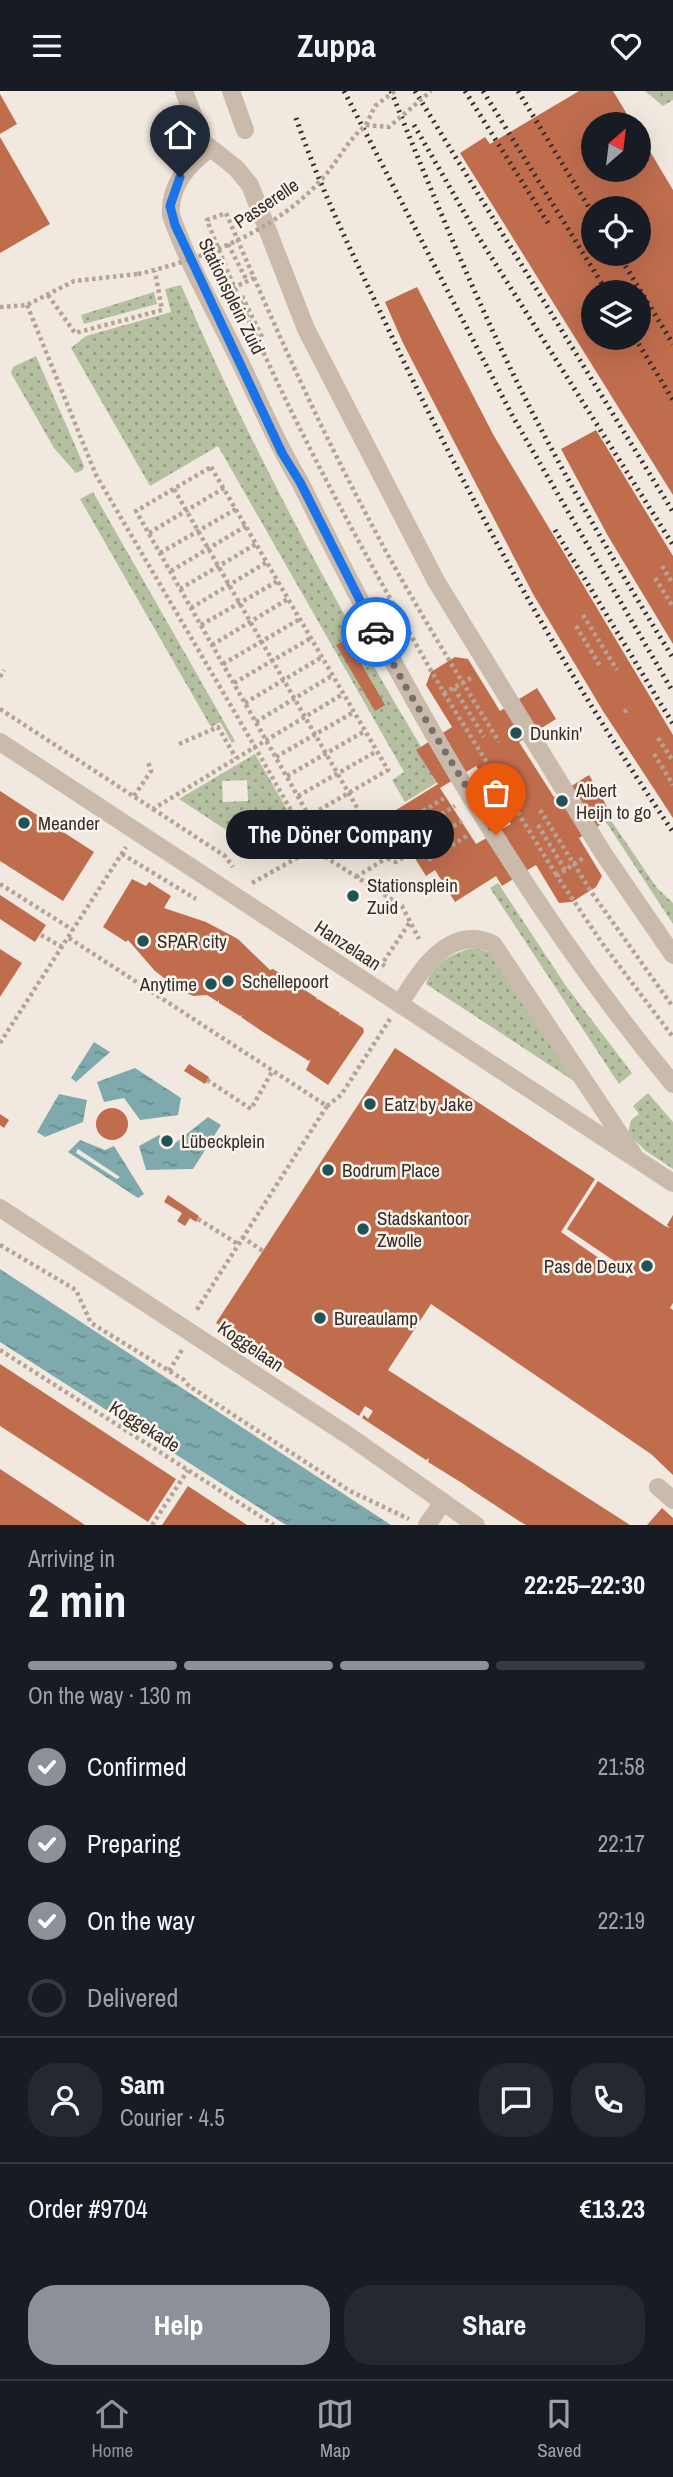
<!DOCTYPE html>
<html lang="en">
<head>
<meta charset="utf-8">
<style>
  :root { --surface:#171b24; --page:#242831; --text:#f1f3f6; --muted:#9ea1a6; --line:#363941; --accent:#8c9099 }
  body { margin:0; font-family:"Archivo Narrow",sans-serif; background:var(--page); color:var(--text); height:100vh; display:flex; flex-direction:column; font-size:26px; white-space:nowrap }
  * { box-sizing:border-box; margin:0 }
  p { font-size:23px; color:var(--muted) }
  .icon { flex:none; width:38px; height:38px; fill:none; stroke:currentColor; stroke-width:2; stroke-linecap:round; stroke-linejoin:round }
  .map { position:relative; height:1434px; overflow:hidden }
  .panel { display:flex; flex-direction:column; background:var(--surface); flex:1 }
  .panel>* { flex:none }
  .needle { width:46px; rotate:28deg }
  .buttons { position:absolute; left:581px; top:21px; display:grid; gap:14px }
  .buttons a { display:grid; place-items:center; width:70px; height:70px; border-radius:50%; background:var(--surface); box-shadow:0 7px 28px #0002; font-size:35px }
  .pin { position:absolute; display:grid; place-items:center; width:60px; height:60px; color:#fff; margin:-72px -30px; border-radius:50% 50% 50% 0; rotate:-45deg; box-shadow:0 0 7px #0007 }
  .pin .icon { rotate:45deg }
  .courier { position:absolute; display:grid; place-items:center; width:70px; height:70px; margin:-35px; border:5px solid #1a73e8; border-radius:50%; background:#fff; color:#222; box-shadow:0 2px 9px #0007 }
  .bubble { position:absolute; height:49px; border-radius:24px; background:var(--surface); box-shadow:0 7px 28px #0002; font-size:23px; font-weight:800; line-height:49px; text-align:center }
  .overview em { font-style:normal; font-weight:800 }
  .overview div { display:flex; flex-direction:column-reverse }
  .overview { display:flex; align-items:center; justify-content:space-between; height:119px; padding:0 28px }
  h1 { font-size:46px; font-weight:800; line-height:52px }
  .bar { display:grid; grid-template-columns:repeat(4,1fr); gap:10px 7px; align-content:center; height:84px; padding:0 28px }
  .bar i { height:9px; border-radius:5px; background:var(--line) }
  .bar .active { background:var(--accent) }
  .bar p { grid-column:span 4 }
  .line { display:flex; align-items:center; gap:18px; padding:0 28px; border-top:2px solid var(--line) }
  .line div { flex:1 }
  .round { display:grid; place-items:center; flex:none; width:74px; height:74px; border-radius:28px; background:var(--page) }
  ol { padding:0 28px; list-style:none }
  li { display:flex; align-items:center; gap:21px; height:77px }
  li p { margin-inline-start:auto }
  li .icon { padding:7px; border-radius:50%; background:var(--accent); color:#fff; stroke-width:4 }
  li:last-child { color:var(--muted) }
  li i { width:38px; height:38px; border:4px solid var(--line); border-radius:50% }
  .primary-button { display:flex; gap:14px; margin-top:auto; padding:14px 28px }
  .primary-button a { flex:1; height:80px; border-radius:28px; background:var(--accent); color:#fff; font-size:28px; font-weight:800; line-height:80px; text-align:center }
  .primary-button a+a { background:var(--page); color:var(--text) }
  header { display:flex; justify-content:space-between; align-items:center; height:91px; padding:0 28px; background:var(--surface); font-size:32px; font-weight:800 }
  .tabs { display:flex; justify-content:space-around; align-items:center; height:98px; border-top:2px solid var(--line); background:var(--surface); font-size:19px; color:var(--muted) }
  .tabs a { display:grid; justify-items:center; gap:4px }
  .tabs .active { color:var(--accent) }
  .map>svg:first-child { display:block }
  .grass { fill:url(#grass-dots); fill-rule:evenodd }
  .water { fill:url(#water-ripples); fill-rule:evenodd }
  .building { fill:#c06d4e; fill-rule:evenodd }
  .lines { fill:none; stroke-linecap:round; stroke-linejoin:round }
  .path { stroke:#b5a495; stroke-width:4.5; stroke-dasharray:3.5 3.5; stroke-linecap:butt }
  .minor { stroke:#c9baab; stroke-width:18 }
  .rail { stroke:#372e2a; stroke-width:5; stroke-dasharray:2 5; stroke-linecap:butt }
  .path-bridge { stroke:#b5a495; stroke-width:4.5; stroke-dasharray:3.5 3.5; stroke-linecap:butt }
  .done { stroke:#786f69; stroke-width:7; stroke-dasharray:0 12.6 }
  .route { stroke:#1a73e8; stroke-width:9 }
  .poi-dot { fill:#215257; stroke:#f9f3eb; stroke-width:2.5 }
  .labels { text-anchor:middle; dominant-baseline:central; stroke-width:5; stroke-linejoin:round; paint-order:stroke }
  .street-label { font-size:19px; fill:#372e2a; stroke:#f9f3eb }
  .poi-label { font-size:19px; fill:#372e2a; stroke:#f9f3eb; text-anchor:start }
</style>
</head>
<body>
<header><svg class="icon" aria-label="menu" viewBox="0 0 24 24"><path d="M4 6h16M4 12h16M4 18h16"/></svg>Zuppa<svg class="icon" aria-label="heart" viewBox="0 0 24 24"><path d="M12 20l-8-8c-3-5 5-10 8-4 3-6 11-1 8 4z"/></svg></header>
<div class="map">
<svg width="673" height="1434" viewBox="0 0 673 1434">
  <defs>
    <pattern id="grass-dots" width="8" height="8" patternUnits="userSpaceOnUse" patternTransform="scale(1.75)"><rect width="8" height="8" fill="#b4c09f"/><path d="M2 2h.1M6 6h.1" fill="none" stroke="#939c82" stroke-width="1.8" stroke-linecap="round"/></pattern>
    <pattern id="water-ripples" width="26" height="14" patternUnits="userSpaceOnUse" patternTransform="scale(1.75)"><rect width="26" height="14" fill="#7faaad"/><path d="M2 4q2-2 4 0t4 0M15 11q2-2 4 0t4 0" fill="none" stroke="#698b8d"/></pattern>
  </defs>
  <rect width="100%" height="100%" fill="#f1e9df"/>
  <g class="grass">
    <path d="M 645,0 L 673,0 L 673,9 L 663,15 Z"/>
    <path d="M 181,194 C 255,367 344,529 441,689 L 405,711 L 392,689 L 404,681 L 218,355 L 150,395 L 71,257 L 86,245 L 171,221 L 165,198 Z"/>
    <path d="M 154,201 L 157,213 L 84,233 L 81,224 Z"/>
    <path d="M 36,265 L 84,375 L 83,379 L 76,382 L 54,357 L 11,282 L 13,276 Z"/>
    <path d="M 93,401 L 235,650 L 232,652 L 220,631 L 211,636 L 80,408 Z"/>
    <path d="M 255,663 L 299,739 L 275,753 L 254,747 L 251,755 L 179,708 ZM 247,689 L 248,710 L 223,711 L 222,690 Z"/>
    <path d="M 608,725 L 657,797 L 673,812 L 673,833 L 604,728 Z"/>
    <path d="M 498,792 L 566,895 L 632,982 L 619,993 L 490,797 Z"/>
    <path d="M 476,857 L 488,861 L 580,994 L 426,893 C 431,874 457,858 476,857 Z"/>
    <path d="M 648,1002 L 673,1031 L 673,1078 L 646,1060 L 628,1043 L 631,1029 L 639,1023 L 633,1015 Z"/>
  </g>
  <g class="water">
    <path d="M 94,951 L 110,961 L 76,991 L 71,987 Z"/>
    <path d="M 135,977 L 181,1007 L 178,1024 L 140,1029 L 124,1007 L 104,1011 L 97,991 Z"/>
    <path d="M 59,1003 L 87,1009 L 83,1031 L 45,1046 L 37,1041 Z"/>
    <path d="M 208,1026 L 221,1034 L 193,1078 L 146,1079 L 139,1055 L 159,1044 L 174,1053 Z"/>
    <path d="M 80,1049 L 105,1059 L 114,1055 L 144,1103 L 138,1107 L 68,1061 ZM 77,1059 L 78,1058 L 120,1086 L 117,1088 L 76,1062 Z"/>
    <path d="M 0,1178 L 391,1434 L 286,1434 L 0,1251 Z"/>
  </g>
  <g class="building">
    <path d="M 579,0 L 613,0 L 633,33 L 593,33 L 593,79 L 639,79 L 639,42 L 673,99 L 673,404 L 460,62 L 485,46 L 490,53 ZM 593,117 L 639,117 L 639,163 L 593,163 ZM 593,201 L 639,201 L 639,247 L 593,247 Z"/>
    <path d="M 0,3 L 17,33 L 0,43 Z"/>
    <path d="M 0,46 L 50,133 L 0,162 Z"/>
    <path d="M 417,196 L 494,345 L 673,644 L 673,727 L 603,620 L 533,503 L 403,252 L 385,211 Z"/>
    <path d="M 596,339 L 673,465 L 673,553 L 608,445 L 561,358 Z"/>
    <path d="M 347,548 L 385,614 L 375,620 L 336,554 Z"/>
    <path d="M 455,566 L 468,568 L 500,620 L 537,597 L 556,628 L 519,651 L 554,706 L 589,684 L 613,726 L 579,747 L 602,785 L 596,796 L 572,811 L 559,812 L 536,774 L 502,795 L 496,785 L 455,811 L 435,779 L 426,785 L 388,724 L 438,693 L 416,659 L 452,636 L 426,594 L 431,581 ZM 476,675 L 511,733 L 476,753 L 440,697 Z"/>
    <path d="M 0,700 L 94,761 L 63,810 L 0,770 Z"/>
    <path d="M 132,788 L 146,795 L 149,791 L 171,805 L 164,817 L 206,831 L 238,848 L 270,879 L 273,878 L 317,907 L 316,909 L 318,908 L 340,922 L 339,925 L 341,923 L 363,937 L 364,941 L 328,994 L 306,979 L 311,968 L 309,970 L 263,941 L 265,939 L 263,941 L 241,926 L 243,924 L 240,925 L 219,912 L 219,908 L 218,911 L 207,904 L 193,905 L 177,897 L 155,880 L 128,849 L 126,851 L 103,836 Z"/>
    <path d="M 0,804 L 46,834 L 35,851 L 0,828 Z"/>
    <path d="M 0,858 L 22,872 L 0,906 Z"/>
    <path d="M 395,957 L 595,1088 L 561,1141 L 628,1187 L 632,1182 L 567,1138 L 598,1090 L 665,1135 L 670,1137 L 667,1134 L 673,1124 L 673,1212 L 670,1217 L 673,1219 L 673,1384 L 651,1363 L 431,1213 L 388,1279 L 630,1434 L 526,1434 L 519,1430 L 521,1428 L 519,1430 L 475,1401 L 475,1397 L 475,1401 L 462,1392 L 464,1390 L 462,1392 L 428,1371 L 429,1367 L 426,1369 L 362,1327 L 364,1324 L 368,1328 L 373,1320 L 365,1315 L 359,1325 L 216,1232 Z"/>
    <path d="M 189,973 L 209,986 L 205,993 L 184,980 Z"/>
    <circle cx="112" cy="1033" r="16"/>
    <path d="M 0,1023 L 9,1029 L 4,1037 L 0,1034 Z"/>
    <path d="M 168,1104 L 199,1125 L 196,1131 L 190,1127 L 185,1135 L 177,1130 L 182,1122 L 164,1111 Z"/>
    <path d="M 0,1273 L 176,1388 L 148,1431 L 0,1335 Z"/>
    <path d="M 0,1378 L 85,1434 L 0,1434 Z"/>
    <path d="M 188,1395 L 238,1428 L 247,1434 L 162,1434 Z"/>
    <path d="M 662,1417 L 673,1427 L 673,1434 L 647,1434 Z"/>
  </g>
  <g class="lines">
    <g class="path">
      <path d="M 228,153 L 247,190"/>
      <path d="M 226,200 L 254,187"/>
      <path d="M 48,204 L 75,242 L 162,219 L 155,180"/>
      <path d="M 242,205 L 262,246"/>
      <path d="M 27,214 L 96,384 L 255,656 L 343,603"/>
      <path d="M 0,216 L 27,214 L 74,190 L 138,183"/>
      <path d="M 211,376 L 388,679 L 309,725 L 136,420 Z"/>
      <path d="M 174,398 L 386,767 L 396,771 L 462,730"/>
      <path d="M 149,442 L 224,397"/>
      <path d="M 160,462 L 236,418"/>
      <path d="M 662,475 L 673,493"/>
      <path d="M 171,480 L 246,435"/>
      <path d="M 655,487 L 673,516"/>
      <path d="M 180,498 L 256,453"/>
      <path d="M 191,517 L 267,471"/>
      <path d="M 583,524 L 617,579"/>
      <path d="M 201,534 L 278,490"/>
      <path d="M 576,535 L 600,575"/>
      <path d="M 212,554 L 288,508"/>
      <path d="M 223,573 L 300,528"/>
      <path d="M 0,586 L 4,579"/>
      <path d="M 471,587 L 444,602 C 356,450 271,294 207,129 L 226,122 C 269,222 312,321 363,417 C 404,497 452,574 499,651"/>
      <path d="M 234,592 L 311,547"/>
      <path d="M 454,597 L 484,646"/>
      <path d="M 444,602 L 557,785"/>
      <path d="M 245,612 L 322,566"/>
      <path d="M 0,618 L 153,718 L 255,656 L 313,758"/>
      <path d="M 624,621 L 630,617"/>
      <path d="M 256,631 L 333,584"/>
      <path d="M 658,647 L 673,670"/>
      <path d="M 179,653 L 218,636 L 236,667"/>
      <path d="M 654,663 L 673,694"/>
      <path d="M 276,666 L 354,621"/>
      <path d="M 287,685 L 365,640"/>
      <path d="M 509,692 L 514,689"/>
      <path d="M 134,705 L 151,680 L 148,671"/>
      <path d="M 298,705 L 377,660"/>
      <path d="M 153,718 L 225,765 L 233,776"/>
      <path d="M 540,719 L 592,802 L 673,916"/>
      <path d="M 538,734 L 565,779 L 583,767"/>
      <path d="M 375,749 L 446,706"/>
      <path d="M 382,760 L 455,715"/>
      <path d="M 122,763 L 196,808"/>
      <path d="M 428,769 L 470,743"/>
      <path d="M 565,779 L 557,785 L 602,852 L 673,946"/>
      <path d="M 356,786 L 422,745"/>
      <path d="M 252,792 L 313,758 L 402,815 L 419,848"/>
      <path d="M 0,793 L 73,839"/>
      <path d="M 41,844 L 62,856"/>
      <path d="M 69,847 L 327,1015 L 196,1220"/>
      <path d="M 385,875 L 382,873 L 410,831"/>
      <path d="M 0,952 L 126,756"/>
      <path d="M 207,989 L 251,1018 L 273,979"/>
      <path d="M 327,1015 L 341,1004 L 390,928"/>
      <path d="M 198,1128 L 238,1153"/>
      <path d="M 242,1146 L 263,1160"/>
      <path d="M 0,1154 L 76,1199 L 91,1232 L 184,1289 L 189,1295 L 350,1400 L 409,1428"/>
      <path d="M 0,1259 L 274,1434"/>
      <path d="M 169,1280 L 182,1259"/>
      <path d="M 152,1434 L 188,1379"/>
    </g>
    <g class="minor">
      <path d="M 184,0 L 203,51 L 236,77 L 250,94 L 306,238 L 436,490 L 603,762 L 673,864"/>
      <path d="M 231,0 L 245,39"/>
      <path d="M 209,58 C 187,75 169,95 171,124 C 189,176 218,225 242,275 C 261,314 277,354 300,391 C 404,602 522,811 673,993"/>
      <path d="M 0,651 L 673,1092"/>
      <path d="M 400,913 C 418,882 449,832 493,853 L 633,1063"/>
      <path d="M 0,1117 L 349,1345 L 476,1434"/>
      <path d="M 658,1396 L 673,1409"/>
      <path d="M 427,1434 L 443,1411"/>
    </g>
    <g class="rail">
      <path d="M 344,0 L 513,326 L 673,601"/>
      <path d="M 391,0 C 430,97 470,195 516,289 C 563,384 617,476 673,567"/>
      <path d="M 415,0 L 673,421"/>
      <path d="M 465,0 L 548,132"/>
      <path d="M 483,0 L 607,201"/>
      <path d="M 518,0 L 593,123"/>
      <path d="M 296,27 C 320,97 353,164 385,231 C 468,408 563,579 673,741"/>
      <path d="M 414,34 L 476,142 L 673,454"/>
      <path d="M 618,163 L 673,253"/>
      <path d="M 635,247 L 673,309"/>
      <path d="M 555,439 L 673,633"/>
    </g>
    <g class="path-bridge">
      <path d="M 366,34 L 375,15 L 395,0"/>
      <path d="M 138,183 C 203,168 276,140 322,88 C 338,70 347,50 366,34 L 389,36 L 431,0"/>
    </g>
  </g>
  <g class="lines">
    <path class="done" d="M 376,541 L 407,598 L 496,744"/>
    <path class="route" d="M 180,86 L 170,115 L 175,134 L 282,362 L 300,391 L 376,541"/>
  </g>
  <g class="poi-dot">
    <circle cx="516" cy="642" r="7"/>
    <circle cx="562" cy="710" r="7"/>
    <circle cx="24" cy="732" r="7"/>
    <circle cx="353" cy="805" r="7"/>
    <circle cx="143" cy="850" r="7"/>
    <circle cx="228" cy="890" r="7"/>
    <circle cx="211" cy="893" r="7"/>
    <circle cx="370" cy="1013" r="7"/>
    <circle cx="167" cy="1050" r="7"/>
    <circle cx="328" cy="1079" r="7"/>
    <circle cx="363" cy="1138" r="7"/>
    <circle cx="647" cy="1175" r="7"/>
    <circle cx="320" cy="1227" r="7"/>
  </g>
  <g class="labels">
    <g class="street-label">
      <text transform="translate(266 112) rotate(-34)">Passerelle</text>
      <text transform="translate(232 205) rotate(64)">Stationsplein Zuid</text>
      <text transform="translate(348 854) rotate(33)">Hanzelaan</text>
      <text transform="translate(251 1255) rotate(34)">Koggelaan</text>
      <text transform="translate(145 1335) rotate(32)">Koggekade</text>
    </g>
    <g class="poi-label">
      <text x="530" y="642">Dunkin'</text>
      <text x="576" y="699">Albert<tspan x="576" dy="22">Heijn to go</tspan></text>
      <text x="38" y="732">Meander</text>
      <text x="367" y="794">Stationsplein<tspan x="367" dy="22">Zuid</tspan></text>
      <text x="157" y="850">SPAR city</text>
      <text x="242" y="890">Schellepoort</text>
      <text x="197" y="893" text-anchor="end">Anytime</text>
      <text x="384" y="1013">Eatz by Jake</text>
      <text x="181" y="1050">Lübeckplein</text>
      <text x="342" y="1079">Bodrum Place</text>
      <text x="377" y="1127">Stadskantoor<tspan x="377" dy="22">Zwolle</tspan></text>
      <text x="633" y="1175" text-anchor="end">Pas de Deux</text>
      <text x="334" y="1227">Bureaulamp</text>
    </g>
  </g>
</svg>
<div class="buttons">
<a><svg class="needle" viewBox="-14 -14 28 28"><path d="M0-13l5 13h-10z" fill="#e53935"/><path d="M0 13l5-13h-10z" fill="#9ea1a6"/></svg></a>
<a><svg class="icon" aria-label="locate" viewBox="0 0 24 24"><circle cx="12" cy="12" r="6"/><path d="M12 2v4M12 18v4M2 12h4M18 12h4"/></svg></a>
<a><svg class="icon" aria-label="layers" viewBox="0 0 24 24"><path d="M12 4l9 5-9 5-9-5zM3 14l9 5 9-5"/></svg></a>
</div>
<div class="pin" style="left:496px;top:744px;background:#ea580c"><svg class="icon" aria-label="bag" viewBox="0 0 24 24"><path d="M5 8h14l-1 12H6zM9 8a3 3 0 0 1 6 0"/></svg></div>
<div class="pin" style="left:180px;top:86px;background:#1f2937"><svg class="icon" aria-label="home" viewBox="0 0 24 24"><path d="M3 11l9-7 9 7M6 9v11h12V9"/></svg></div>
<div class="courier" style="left:376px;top:541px"><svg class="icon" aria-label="car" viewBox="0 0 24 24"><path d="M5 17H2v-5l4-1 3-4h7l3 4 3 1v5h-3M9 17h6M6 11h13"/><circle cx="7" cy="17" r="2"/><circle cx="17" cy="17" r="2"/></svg></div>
<div class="bubble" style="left:226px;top:719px;width:228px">The Döner Company</div>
</div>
<section class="panel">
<div class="overview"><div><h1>2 min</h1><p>Arriving in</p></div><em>22:25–22:30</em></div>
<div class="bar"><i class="active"></i><i class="active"></i><i class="active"></i><i></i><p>On the way · 130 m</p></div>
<ol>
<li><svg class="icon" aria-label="check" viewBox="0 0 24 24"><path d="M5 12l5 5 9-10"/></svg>Confirmed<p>21:58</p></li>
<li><svg class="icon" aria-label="check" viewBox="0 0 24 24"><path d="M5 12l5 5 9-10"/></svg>Preparing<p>22:17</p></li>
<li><svg class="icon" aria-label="check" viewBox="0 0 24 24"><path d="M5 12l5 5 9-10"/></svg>On the way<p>22:19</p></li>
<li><i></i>Delivered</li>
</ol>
<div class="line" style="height:126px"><a class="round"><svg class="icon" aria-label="person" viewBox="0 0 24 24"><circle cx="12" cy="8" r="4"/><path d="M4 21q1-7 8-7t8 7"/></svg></a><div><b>Sam</b><p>Courier · 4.5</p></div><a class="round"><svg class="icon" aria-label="chat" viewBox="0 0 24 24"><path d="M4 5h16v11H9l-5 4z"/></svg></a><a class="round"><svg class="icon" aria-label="phone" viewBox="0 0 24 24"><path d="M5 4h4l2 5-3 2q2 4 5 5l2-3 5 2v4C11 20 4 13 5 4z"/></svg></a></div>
<div class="line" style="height:91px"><div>Order #9704</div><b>€13.23</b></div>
<div class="primary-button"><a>Help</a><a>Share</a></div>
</section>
<nav class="tabs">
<a class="active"><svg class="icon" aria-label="home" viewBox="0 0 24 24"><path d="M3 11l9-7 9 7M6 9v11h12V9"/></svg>Home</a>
<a><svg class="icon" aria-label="map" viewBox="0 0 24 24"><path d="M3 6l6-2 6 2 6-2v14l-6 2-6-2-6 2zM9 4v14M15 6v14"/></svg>Map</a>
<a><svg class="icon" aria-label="saved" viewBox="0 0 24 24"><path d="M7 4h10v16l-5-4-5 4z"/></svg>Saved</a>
</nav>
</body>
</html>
